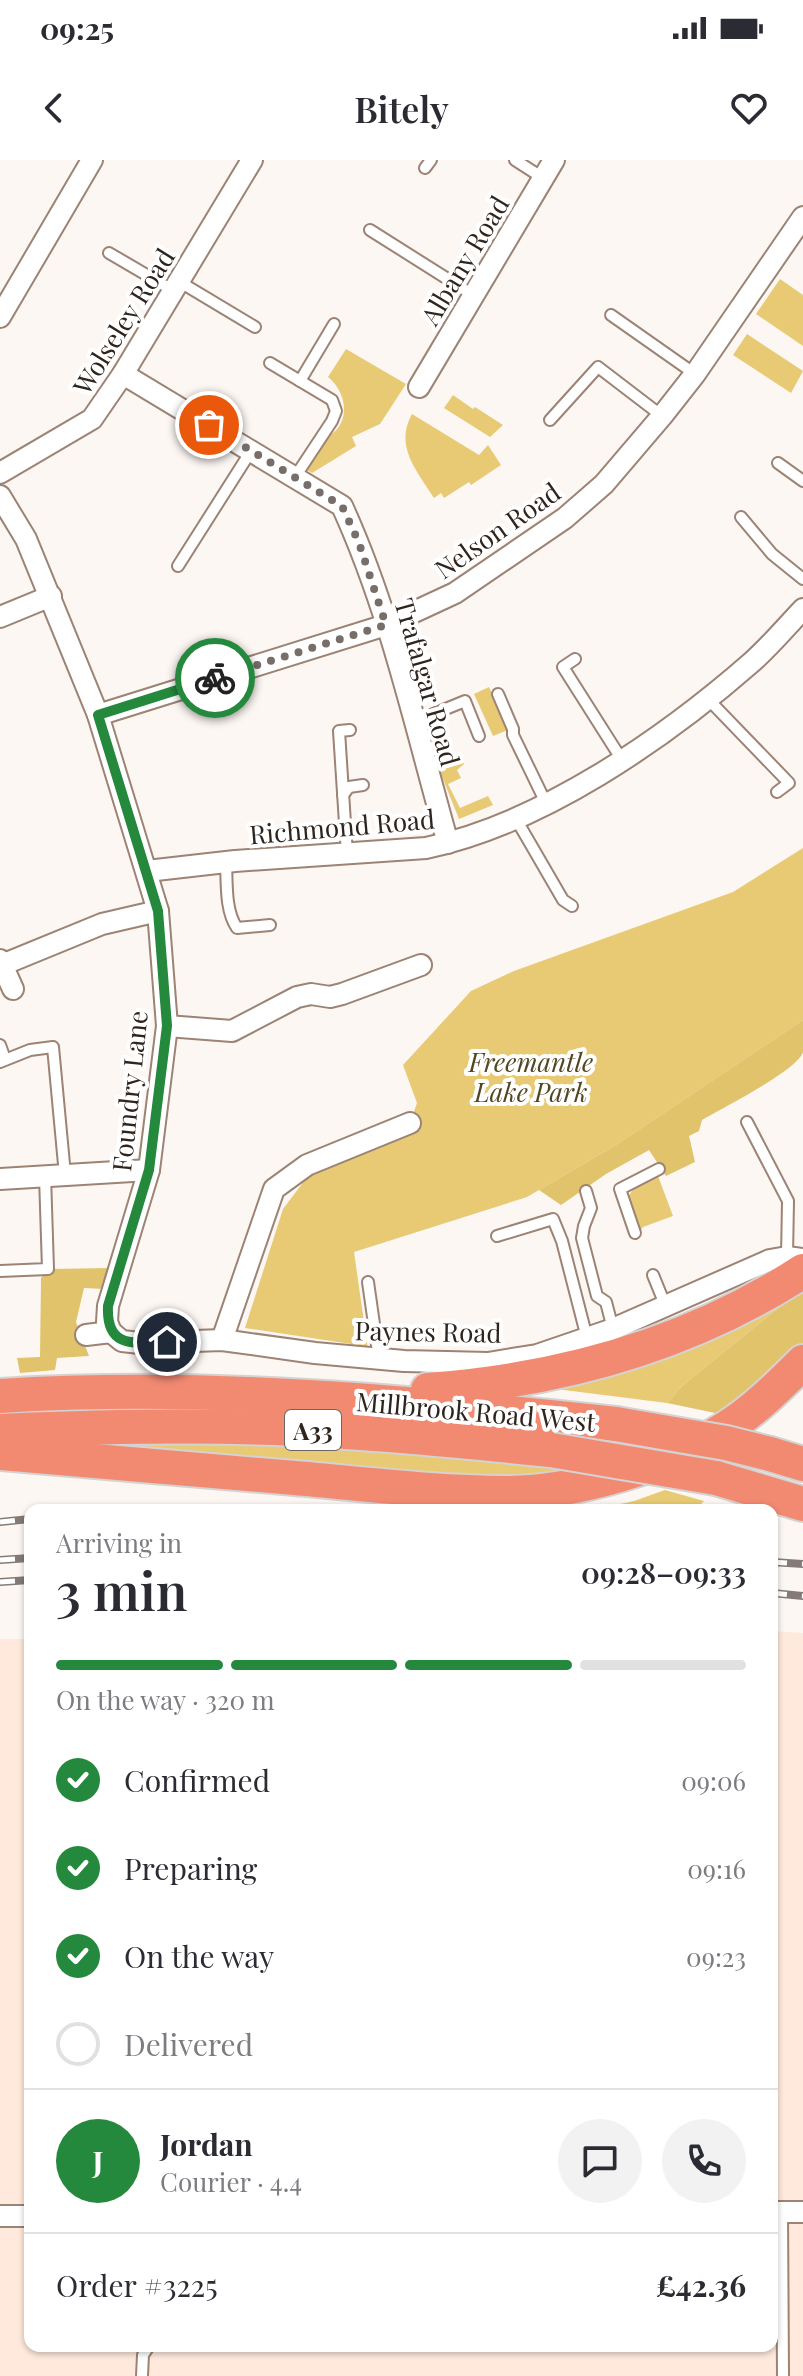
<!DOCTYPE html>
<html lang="en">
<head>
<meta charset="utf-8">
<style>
  :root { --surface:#fff; --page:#f2f2f3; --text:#2b2b33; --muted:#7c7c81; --line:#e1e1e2; --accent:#25893d }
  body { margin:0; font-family:"Playfair Display",serif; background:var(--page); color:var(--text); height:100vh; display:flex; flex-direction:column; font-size:30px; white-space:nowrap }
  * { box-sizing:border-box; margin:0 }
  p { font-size:26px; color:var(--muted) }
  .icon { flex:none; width:44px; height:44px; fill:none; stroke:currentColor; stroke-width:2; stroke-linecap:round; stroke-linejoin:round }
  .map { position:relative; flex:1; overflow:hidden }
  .side { position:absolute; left:24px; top:1344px; width:754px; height:848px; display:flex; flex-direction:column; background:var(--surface); border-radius:16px; box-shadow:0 2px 6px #0004 }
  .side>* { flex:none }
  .pin { position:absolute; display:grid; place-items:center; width:68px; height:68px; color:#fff; margin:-34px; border:4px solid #fff; border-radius:50%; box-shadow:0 2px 8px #0007 }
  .courier { position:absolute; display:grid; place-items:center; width:80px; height:80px; margin:-40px; border:6px solid #25893d; border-radius:50%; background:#fff; color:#222; box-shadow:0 2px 10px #0007 }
  .head em { font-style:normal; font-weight:600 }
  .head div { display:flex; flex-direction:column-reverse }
  .head { display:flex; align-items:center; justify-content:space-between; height:136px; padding:0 32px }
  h1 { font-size:52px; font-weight:600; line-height:60px }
  .bar { display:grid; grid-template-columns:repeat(4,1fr); gap:12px 8px; align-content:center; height:96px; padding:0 32px }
  .bar i { height:10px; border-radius:6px; background:var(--line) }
  .bar .on { background:var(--accent) }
  .bar p { grid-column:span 4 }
  .line { display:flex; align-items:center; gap:20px; padding:0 32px; border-top:2px solid var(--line) }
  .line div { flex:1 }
  .round { display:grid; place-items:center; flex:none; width:84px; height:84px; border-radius:42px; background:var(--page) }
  ol { padding:0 32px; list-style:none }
  li { display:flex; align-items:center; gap:24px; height:88px }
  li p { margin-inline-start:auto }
  li .icon { padding:8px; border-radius:50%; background:var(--accent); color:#fff; stroke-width:4 }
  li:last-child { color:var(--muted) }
  li i { width:44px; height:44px; border:4px solid var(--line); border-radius:50% }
  .status { display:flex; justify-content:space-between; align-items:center; height:56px; padding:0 40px; background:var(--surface); direction:ltr }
  .status svg { height:22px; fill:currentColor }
  header { display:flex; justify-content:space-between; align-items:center; height:104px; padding:0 32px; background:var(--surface); font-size:36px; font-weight:600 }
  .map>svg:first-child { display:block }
  .built { fill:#fee9dc }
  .green { fill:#e7ca73 }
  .forest { fill:#e0c36b }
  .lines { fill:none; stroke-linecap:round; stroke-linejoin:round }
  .service-casing { stroke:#9c8374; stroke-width:14 }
  .minor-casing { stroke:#9c8374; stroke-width:24 }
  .trunk-casing { stroke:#d5d3d2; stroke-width:38 }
  .service { stroke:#fff; stroke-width:10 }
  .minor { stroke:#fff; stroke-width:20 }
  .trunk { stroke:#f28a72; stroke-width:34 }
  .rail-casing { stroke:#847b77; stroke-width:8 }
  .rail { stroke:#fff; stroke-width:5; stroke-dasharray:15; stroke-linecap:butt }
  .trunk-bridge-casing { stroke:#d5d3d2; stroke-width:38; stroke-linecap:butt }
  .trunk-bridge { stroke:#f28a72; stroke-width:34 }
  .done { stroke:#776e6a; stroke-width:8; stroke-dasharray:0 14.4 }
  .route { stroke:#25893d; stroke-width:10 }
  .labels { text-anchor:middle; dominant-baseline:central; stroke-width:8; stroke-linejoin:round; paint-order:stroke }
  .shield { fill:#fff; stroke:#6d6662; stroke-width:2 }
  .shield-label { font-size:24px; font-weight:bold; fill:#2f251f }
  .street-label { font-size:26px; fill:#2f251f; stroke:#fff }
  .park-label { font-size:26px; font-style:italic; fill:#534621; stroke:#fff }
</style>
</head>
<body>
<div class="status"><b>09:25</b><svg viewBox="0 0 49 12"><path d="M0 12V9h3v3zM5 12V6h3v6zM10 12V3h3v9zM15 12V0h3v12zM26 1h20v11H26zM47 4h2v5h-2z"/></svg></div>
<header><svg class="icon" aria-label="back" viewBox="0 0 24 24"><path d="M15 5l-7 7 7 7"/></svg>Bitely<svg class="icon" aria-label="heart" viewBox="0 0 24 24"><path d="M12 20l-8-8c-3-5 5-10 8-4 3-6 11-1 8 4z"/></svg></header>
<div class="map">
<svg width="803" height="2216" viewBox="0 0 803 2216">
  <rect width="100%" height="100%" fill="#fdf7f4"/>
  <path class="built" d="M 772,1471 L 803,1473 L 803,2216 L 0,2216 L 0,1479 L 30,1479 L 30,2186 L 772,2186 Z"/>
  <g class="green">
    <path d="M 780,119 L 803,135 L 803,186 L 756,154 Z"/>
    <path d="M 747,174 L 803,211 L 791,233 L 733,195 Z"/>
    <path d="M 346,189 L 406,224 L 380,264 L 352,277 L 356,286 L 312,313 L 307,310 C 314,299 320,287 328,277 C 331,274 335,272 338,268 C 350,252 343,229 328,217 Z"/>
    <path d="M 453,235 L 473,249 L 475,247 L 503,265 L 490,277 L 444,248 Z"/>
    <path d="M 412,254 L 479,295 L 488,285 L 501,305 L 471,325 L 469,322 L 444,338 L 441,333 L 434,338 C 417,311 394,286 412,254 Z"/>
    <path d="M 489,527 L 508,570 L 493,576 L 474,534 Z"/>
    <path d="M 444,577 L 452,596 L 460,594 L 464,604 L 457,610 L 461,618 L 448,624 L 460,648 L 488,636 L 493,645 L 459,659 L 441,614 L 432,581 Z"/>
    <path d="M 803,688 L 803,860 L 616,985 L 527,1037 L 354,1092 L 368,1190 L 351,1184 L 245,1168 L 283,1049 L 311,1012 L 410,963 L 417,943 L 403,905 L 471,831 L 514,811 L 733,732 Z"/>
    <path d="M 658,1016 L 673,1056 L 643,1067 L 640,1071 L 628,1037 L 634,1028 Z"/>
    <path d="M 803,1128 L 682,1226 L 667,1243 L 548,1228 Z"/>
    <path d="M 0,1279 L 345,1284 L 569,1310 L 501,1320 Z"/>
    <path d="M 665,1330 L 704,1341 L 695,1350 L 593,1350 L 634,1341 Z"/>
  </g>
  <g class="forest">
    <path d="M 803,860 C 803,869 803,883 803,892 C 798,910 721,949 702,960 L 699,971 L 689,976 L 695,1002 L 666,1016 L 649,990 L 606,1014 L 561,1045 L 539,1030 L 616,985 Z"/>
    <path d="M 111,1108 L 105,1129 L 84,1128 L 76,1162 L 89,1196 L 57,1198 L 55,1210 L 20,1213 L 17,1198 L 40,1197 L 41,1118 L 48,1109 Z"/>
    <path d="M 803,1128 L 803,1184 L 737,1243 L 720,1254 L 667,1243 L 682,1226 Z"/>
  </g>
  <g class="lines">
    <g class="service-casing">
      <g id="service">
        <path d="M 515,0 L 543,18"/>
        <path d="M 425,8 L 431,0"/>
        <path d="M 370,70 L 473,135"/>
        <path d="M 109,93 L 174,131"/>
        <path d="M 180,122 L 255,167"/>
        <path d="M 611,155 L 695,214"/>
        <path d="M 270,203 L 332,240 L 336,251 L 332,261 L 295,317"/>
        <path d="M 300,221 L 334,164"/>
        <path d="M 550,260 L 598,207 L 662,256"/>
        <path d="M 778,303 L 803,321"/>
        <path d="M 741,357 L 772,394 L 803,419"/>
        <path d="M 178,406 L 251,291"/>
        <path d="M 575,499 L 563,507 L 622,600"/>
        <path d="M 498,534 L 513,569 L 513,575 L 546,643"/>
        <path d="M 707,538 L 789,623 L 777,632"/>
        <path d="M 414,562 L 465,541 L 479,576"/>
        <path d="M 343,635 L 349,627 L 363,625"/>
        <path d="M 516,659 L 563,740 L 572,746"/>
        <path d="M 347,694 L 339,571 L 350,570"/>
        <path d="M 226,702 C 227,723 225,751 237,768 L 270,765"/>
        <path d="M 0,885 L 5,899"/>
        <path d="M 0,902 L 30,890 L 53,887 L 65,1015"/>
        <path d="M 747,962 L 788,1041 L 787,1097"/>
        <path d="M 586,1031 L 591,1048 L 584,1066 L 582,1078 L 597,1136 L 606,1142 L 613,1169"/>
        <path d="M 635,1073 L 620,1029 L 659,1009"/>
        <path d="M 497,1076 L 553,1059 L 562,1081 L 587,1178"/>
        <path d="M 0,1111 L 48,1109 L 45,1016"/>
        <path d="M 653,1115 L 666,1147"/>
        <path d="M 368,1122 L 379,1199"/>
        <path d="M 782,2052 L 783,2216"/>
        <path d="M 142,2216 L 143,2195 L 149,2186"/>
      </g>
    </g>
    <g class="minor-casing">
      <g id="minor">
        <path d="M 0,157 L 92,0"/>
        <path d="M 123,214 L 342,346 C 391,453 416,571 448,683"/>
        <path d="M 419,227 L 554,0"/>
        <path d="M 0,313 L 92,259 L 123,214 L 252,0"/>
        <path d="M 0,336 L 26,379 L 98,555 L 158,751 L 167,866 L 149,1010 L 108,1146 L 107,1162 L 111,1172"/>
        <path d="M 0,457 L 51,436"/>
        <path d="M 98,555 L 386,465 L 455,433 L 565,358 L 604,324 L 662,256 L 695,214 L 803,57"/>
        <path d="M 147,711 L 235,701 L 426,688 C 541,664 664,579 752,502 C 770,486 786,467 803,449"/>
        <path d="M 0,800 L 13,829"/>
        <path d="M 2,805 L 102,764 L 158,751"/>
        <path d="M 167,866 L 232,871 L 297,837 L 311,834 L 330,837 L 342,834 L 421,805"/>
        <path d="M 0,1019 L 149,1010"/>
        <path d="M 86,1175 L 111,1172 L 122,1181 L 140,1183 L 222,1180 L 315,1193 L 404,1201 L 488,1203 L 537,1195 L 613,1169 L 770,1100 L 787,1097 L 803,1099"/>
        <path d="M 222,1180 L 274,1029 L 307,1005 L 410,963"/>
        <path d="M 772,2052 L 803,2052"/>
        <path d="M 0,2056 L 30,2056"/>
      </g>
    </g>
    <g class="trunk-casing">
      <g id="trunk">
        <path d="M 428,1230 C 561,1220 691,1184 803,1111"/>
        <path d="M 0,1236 C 205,1223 412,1242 616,1264"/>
        <path d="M 0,1271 C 92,1267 184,1265 276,1268 C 368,1272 459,1281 551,1290"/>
        <path d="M 0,1293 C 98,1301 197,1310 295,1318 C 365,1324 436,1333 506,1333 C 576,1333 666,1306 725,1269 C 754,1251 779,1226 803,1202"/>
        <path d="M 770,1294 L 803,1304"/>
        <path d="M 716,1318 L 803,1344"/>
      </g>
    </g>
    <use href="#service" class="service"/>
    <use href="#minor" class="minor"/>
    <use href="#trunk" class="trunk"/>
    <g class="rail-casing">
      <g id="rail">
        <path d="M 0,1362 L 30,1359"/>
        <path d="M 0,1400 L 30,1398"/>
        <path d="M 772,1402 L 803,1404"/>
        <path d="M 0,1422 L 30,1420"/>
        <path d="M 772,1433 L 803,1436"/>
      </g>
    </g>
    <use href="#rail" class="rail"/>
    <g class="trunk-bridge-casing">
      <g id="trunk-bridge">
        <path d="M 616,1264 L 726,1283 L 770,1294"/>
        <path d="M 551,1290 L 716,1318"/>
      </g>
    </g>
    <use href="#trunk-bridge" class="trunk-bridge"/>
  </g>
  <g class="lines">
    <path class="done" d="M 209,265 L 342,346 L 359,383 L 386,465 L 215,518"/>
    <path class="route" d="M 167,1182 C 134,1183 106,1189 108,1146 L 149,1010 L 167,866 L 158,751 L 98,555 L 215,518"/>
  </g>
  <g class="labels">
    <rect class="shield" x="285" y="1250" width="56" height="40" rx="6"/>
    <g class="shield-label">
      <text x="313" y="1270">A33</text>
    </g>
    <g class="street-label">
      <text transform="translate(464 100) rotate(-59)">Albany Road</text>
      <text transform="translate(123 161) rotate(-58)">Wolseley Road</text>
      <text transform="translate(497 370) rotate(-35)">Nelson Road</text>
      <text transform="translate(428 522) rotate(74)">Trafalgar Road</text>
      <text transform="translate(342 666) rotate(-5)">Richmond Road</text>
      <text transform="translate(129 931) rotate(-84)">Foundry Lane</text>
      <text transform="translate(428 1171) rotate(1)">Paynes Road</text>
      <text transform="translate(476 1251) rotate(5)">Millbrook Road West</text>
    </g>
    <g class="park-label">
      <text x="531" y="901">Freemantle<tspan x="531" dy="30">Lake Park</tspan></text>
    </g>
  </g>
</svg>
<div class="pin" style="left:209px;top:265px;background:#ea580c"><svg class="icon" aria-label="bag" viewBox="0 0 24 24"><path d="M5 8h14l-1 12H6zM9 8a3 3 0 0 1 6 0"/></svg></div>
<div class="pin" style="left:167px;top:1182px;background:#1f2937"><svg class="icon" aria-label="home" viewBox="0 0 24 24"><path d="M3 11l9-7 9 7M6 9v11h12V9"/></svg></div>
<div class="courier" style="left:215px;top:518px"><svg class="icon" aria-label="bike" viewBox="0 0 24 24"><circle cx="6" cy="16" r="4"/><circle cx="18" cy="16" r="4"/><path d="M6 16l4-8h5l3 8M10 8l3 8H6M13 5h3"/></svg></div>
<section class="side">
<div class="head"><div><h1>3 min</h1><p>Arriving in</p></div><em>09:28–09:33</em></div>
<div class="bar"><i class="on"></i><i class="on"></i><i class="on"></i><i></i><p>On the way · 320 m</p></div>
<ol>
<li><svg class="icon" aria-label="check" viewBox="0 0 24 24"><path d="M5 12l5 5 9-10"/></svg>Confirmed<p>09:06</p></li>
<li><svg class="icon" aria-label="check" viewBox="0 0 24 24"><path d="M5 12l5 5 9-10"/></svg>Preparing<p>09:16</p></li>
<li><svg class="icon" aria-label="check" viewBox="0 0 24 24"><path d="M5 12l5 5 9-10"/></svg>On the way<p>09:23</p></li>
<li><i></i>Delivered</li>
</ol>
<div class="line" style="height:144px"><b class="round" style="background:var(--accent);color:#fff">J</b><div><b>Jordan</b><p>Courier · 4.4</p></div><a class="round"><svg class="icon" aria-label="chat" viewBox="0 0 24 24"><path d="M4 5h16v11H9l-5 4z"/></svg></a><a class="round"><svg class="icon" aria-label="phone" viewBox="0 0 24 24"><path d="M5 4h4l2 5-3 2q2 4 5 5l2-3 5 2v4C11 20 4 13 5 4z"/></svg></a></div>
<div class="line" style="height:104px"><div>Order #3225</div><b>£42.36</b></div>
</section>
</div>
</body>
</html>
